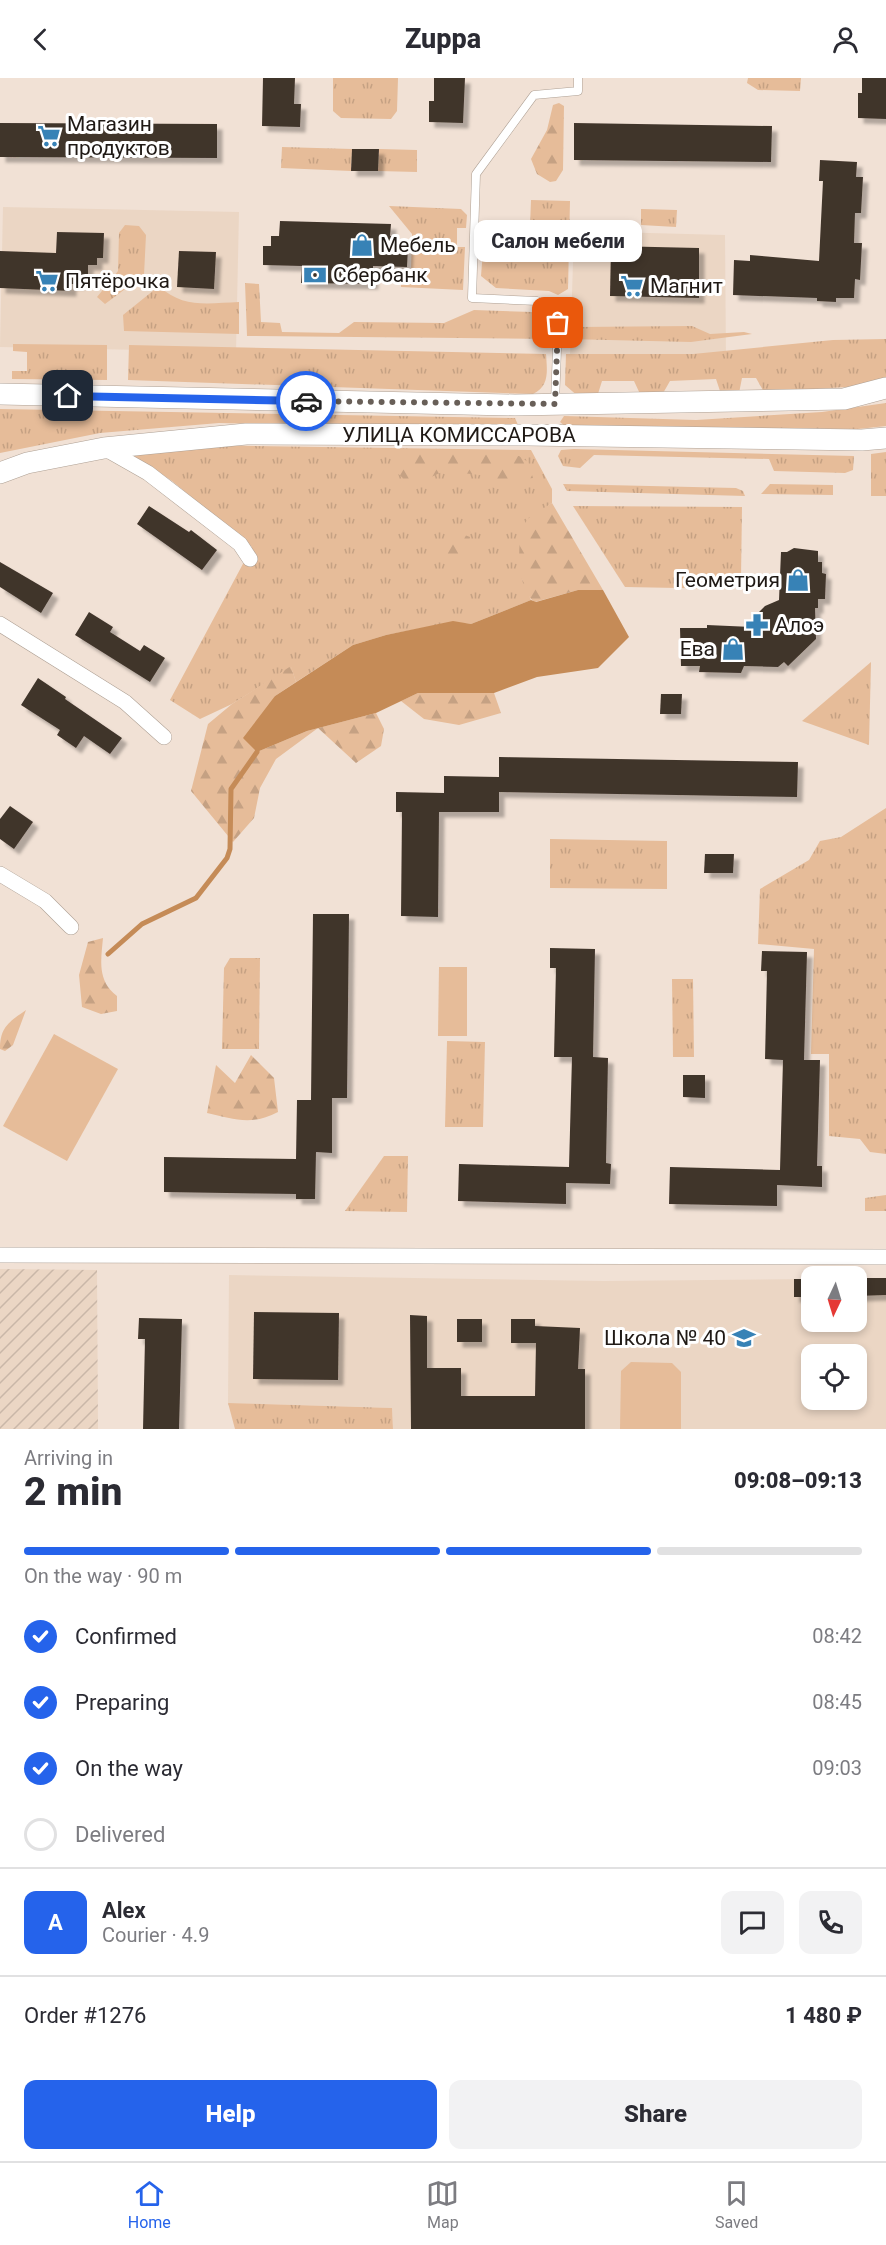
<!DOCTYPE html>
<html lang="en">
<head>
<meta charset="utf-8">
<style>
  :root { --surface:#fff; --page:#f2f2f3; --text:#2b2b33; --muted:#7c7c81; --line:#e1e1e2; --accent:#2563eb }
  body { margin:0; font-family:Roboto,sans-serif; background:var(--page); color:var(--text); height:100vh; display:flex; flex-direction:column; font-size:22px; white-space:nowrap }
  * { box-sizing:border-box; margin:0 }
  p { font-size:20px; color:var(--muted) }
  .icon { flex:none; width:33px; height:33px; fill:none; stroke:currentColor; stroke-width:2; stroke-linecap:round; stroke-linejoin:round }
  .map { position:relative; height:1351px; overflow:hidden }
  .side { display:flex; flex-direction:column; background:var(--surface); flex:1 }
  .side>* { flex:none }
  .needle { width:39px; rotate:184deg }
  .buttons { position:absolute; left:801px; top:1188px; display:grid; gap:12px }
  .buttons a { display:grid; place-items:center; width:66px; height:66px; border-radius:12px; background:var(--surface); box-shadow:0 3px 9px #0003; font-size:30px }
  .pin { position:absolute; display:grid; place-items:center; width:51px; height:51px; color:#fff; margin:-26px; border-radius:12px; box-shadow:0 3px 9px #0006 }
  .courier { position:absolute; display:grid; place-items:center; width:60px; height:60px; margin:-30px; border:4px solid #2563eb; border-radius:50%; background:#fff; color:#222; box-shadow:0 2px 8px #0007 }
  .bubble { position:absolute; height:42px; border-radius:12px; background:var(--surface); box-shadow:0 3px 9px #0003; font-size:20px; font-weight:800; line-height:42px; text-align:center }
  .headline em { font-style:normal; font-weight:800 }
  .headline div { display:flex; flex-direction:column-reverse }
  .headline { display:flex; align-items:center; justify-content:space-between; height:102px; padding:0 24px }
  h1 { font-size:39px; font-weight:800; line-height:45px }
  .bar { display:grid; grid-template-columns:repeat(4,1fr); gap:9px 6px; align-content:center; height:72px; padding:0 24px }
  .bar i { height:8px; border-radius:4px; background:var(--line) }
  .bar .active { background:var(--accent) }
  .bar p { grid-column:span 4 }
  .line { display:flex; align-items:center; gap:15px; padding:0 24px; border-top:2px solid var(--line) }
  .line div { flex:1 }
  .round { display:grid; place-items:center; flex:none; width:63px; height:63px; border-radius:12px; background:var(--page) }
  ol { padding:0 24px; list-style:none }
  li { display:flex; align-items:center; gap:18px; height:66px }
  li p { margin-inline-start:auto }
  li .icon { padding:6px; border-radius:50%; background:var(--accent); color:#fff; stroke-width:4 }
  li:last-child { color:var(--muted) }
  li i { width:33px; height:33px; border:3px solid var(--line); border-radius:50% }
  .primary-button { display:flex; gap:12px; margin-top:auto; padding:12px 24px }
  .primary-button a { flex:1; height:69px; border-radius:12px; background:var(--accent); color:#fff; font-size:24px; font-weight:800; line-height:69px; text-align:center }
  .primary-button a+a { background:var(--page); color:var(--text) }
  header { display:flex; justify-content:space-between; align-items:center; height:78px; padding:0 24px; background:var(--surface); font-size:27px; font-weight:800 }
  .tab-bar { display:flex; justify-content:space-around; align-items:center; height:84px; border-top:2px solid var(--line); background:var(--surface); font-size:16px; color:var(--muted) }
  .tab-bar a { display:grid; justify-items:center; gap:3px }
  .tab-bar .active { color:var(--accent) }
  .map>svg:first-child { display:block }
  .built { fill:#ebd6c4; fill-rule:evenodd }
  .industrial { fill:url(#industrial-furrows) }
  .grass { fill:url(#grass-tufts) }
  .forest { fill:url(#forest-firs) }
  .garden { fill:#e6bc99 }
  .water { fill:#c58b57 }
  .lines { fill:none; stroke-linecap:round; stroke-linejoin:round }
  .stream { stroke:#c58b57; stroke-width:5 }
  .building { fill:#41352b; filter:url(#shadow) }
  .lane-casing { stroke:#aea094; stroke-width:9 }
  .street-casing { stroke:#aea094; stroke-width:16 }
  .secondary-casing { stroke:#aea094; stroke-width:22 }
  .lane { stroke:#fff; stroke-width:8 }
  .street { stroke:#fff; stroke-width:15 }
  .secondary { stroke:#fff; stroke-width:21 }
  .done { stroke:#685f58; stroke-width:6; stroke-dasharray:0 10.8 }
  .route { stroke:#2563eb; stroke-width:8 }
  .labels { text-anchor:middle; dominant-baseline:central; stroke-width:6; stroke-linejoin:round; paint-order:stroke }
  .poi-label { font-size:21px; fill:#1f1915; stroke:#fff; text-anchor:start }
  .street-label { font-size:21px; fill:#1f1915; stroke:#fff }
</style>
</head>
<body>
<header><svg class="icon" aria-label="back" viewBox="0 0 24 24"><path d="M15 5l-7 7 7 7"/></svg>Zuppa<svg class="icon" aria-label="person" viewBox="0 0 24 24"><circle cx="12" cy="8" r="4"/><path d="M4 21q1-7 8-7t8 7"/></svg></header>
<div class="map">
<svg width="886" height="1351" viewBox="0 0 886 1351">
  <defs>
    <pattern id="industrial-furrows" width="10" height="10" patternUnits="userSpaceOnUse" patternTransform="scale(1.5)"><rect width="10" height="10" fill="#ebd6c4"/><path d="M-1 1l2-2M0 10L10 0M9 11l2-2" fill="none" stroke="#c9b7a8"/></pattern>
    <pattern id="grass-tufts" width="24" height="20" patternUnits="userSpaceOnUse" patternTransform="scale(1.5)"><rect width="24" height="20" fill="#e6bc99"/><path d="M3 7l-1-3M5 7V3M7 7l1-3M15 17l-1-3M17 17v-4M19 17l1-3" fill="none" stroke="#c5a183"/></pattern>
    <pattern id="forest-firs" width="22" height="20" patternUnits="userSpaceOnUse" patternTransform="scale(1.5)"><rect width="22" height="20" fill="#e6bc99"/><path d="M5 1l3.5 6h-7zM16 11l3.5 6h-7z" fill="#c5a183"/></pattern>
    <filter id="shadow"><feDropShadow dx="5.5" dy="5.5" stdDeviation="1.5" flood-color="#0004"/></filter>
  </defs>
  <rect width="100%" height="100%" fill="#f1e1d5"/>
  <g class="built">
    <path d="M 3,129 L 239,134 L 236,274 L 0,269 Z"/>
    <path d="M 574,153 L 725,157 L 726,280 L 570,279 Z"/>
    <path d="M 229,1197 L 604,1203 L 811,1201 L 812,1244 L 856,1244 L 857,1200 L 886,1200 L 886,1351 L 393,1351 L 392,1330 L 228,1325 ZM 812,1276 L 856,1276 L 856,1322 L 812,1322 Z"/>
  </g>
  <path class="industrial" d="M 0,1191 L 97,1192 L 98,1351 L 0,1351 Z"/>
  <g class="grass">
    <path d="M 333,0 L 398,0 L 397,33 L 391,41 L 341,40 L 333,33 Z"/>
    <path d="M 748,0 L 801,0 L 800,13 L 758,12 L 747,5 Z"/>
    <path d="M 282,69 L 352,71 L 351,93 L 281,90 Z"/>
    <path d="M 379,71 L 417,72 L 417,94 L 378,93 Z"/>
    <path d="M 531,122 L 570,123 L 568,211 L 558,217 L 549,213 L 496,210 L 481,198 L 483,173 L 529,174 Z"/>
    <path d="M 389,128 L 461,131 L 467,137 L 466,150 L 457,150 L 457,169 L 465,169 L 463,212 L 401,209 L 401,193 L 411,193 L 412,156 Z"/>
    <path d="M 641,131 L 677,132 L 676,149 L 641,147 Z"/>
    <path d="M 125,147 L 139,148 L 146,157 L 144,197 L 105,226 L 97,219 L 118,193 L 119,155 Z"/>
    <path d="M 245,205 L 259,206 L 261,244 L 280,245 L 282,254 L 339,255 L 354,244 L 444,245 L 474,232 L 532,234 L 547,251 L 549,261 L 247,258 Z"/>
    <path d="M 159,208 C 183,231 209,225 239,224 L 239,256 L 124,253 L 123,237 Z"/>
    <path d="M 692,248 L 710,256 L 744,254 L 752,256 L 691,264 L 567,261 L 567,256 L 577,249 Z"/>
    <path d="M 886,261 L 886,303 L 863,308 L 764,314 L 756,300 L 742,300 L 739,315 L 721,316 L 716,301 L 670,303 L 662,317 L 641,318 L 634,303 L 602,303 L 597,319 L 579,319 L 565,307 L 566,276 L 693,276 L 833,262 Z"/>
    <path d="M 13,266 L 107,267 L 107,302 L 12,301 L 12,293 L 27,293 L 27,274 L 13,273 Z"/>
    <path d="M 129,267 L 546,276 C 547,292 550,308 533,316 L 128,302 Z"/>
    <path d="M 886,325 L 886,348 L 858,351 L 566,349 L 560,344 L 564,338 L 696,342 L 822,334 Z"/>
    <path d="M 0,331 L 515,340 L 518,347 L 515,350 L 219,345 L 100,355 L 0,375 Z"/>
    <path d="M 194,367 L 531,372 L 552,411 L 552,425 L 527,443 L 522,501 L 531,522 L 471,546 L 453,544 L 386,557 L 353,567 L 296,604 L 291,589 L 232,626 L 200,641 L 170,622 L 252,469 L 172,403 L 134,378 Z"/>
    <path d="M 574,371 L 854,378 L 853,392 L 845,395 L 774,393 L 769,381 L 594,377 L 580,390 L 563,388 L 558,378 L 561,372 Z"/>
    <path d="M 886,374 L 886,418 L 871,418 L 871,376 Z"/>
    <path d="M 563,406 L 736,410 L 743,413 L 745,418 L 567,413 Z"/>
    <path d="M 770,406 L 833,407 L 833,417 L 761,416 Z"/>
    <path d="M 573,428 L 742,429 L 741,500 L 731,511 L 625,509 Z"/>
    <path d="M 871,584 L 869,667 L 802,643 Z"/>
    <path d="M 886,730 L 886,1076 L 870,1074 L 860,1061 L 829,1058 L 829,976 L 811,976 L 814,871 L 758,866 L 760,811 L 809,782 L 820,763 L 841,759 Z"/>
    <path d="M 550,761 L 667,763 L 667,811 L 550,810 Z"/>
    <path d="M 230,880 L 260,880 L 259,971 L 222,971 L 224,890 Z"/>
    <path d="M 672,901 L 693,901 L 694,979 L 673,979 Z"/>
    <path d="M 447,963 L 485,964 L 483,1049 L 445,1049 Z"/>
    <path d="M 384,1078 L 408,1078 L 407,1134 L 345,1133 Z"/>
    <path d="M 886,1117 L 886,1133 L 865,1133 L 865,1120 Z"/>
    <path d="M 228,1325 L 392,1330 L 393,1351 L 235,1351 Z"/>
  </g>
  <g class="forest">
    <path d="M 559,25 L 564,28 L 563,92 L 556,103 L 550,104 L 537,96 L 531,81 L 547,52 L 553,27 Z"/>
    <path d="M 406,373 L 519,378 L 528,384 L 533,400 L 515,404 L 504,412 L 494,410 L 480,397 L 444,393 L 412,408 L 395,393 L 394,382 L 400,374 Z"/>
    <path d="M 552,425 L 603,512 L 578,512 L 535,524 C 517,514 514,456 528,441 C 534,435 544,430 552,425 Z"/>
    <path d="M 462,456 L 470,459 L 466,481 L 455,488 L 443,482 L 445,471 L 452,458 Z"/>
    <path d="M 291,588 L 296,604 L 275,618 L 257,674 L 307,653 L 376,635 L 384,651 L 381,668 L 356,685 L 318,650 L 276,681 L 260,710 L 254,740 L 233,764 L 191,713 L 208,646 L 232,626 Z"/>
    <path d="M 418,615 L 494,615 L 501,635 L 459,647 L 424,641 L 401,623 Z"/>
    <path d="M 103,860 C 101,882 97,903 117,918 L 117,933 L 101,936 L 82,929 L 79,897 L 88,864 Z"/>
    <path d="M 26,932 L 13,967 L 5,973 L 0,971 C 0,949 9,944 26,932 Z"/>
    <path d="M 251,977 L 274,1000 L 278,1034 C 252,1048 233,1041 207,1035 L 216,987 L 235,1005 Z"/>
  </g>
  <g class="garden">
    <path d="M 439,889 L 467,889 L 467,958 L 438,958 Z"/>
    <path d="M 54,956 L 118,991 L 67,1083 L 3,1048 Z"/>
    <path d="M 631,1284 L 672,1285 L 681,1294 L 681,1351 L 620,1351 L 621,1293 Z"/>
  </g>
  <path class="water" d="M 578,512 L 603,512 L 629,559 L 598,590 L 537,599 L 494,615 L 418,615 L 376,635 L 307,653 L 257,674 L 243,660 L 275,618 L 353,567 L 386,557 L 453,543 L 471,546 L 531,522 L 536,524 Z"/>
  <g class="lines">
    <path class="stream" d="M 108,876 L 142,846 L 196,820 L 227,780 L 230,771 L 231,711 L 257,674"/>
  </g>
  <g class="building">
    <path d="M 263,0 L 295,0 L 294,26 L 301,26 L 300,49 L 262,48 Z"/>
    <path d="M 434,0 L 465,0 L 463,45 L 429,44 L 429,23 L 434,23 Z"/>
    <path d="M 862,0 L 886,0 L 886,41 L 858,40 L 858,15 L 862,15 Z"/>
    <path d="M 0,45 L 217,46 L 217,80 L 0,79 Z"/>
    <path d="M 574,45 L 772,48 L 771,84 L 574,82 Z"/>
    <path d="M 352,71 L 379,71 L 378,93 L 351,93 Z"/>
    <path d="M 820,82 L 857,84 L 856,99 L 863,99 L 861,135 L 855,135 L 854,165 L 862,165 L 860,202 L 855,201 L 854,220 L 836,220 L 836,224 L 817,223 L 817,220 L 733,217 L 734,182 L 750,183 L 750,177 L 819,183 L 823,103 L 819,103 Z"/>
    <path d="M 280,143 L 391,146 L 390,158 L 399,158 L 399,168 L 408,169 L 407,189 L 373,188 L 373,206 L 301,205 L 302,188 L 263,187 L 263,168 L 271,168 L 271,158 L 279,158 Z"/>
    <path d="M 57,154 L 104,155 L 103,180 L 97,180 L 97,187 L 88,187 L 88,197 L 80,197 L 80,206 L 71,206 L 71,213 L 0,210 L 0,173 L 56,175 Z"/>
    <path d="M 611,168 L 699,170 L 699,220 L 610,218 Z"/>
    <path d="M 179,173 L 216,174 L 214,211 L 177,209 Z"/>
    <path d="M 149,428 L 189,454 L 191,452 L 217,472 L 202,492 L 137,446 Z"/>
    <path d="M 794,470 L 818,473 L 818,484 L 822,484 L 822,495 L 826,496 L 825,521 L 818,521 L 818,530 L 815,530 L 816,561 L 788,588 L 784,584 L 778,589 L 744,588 L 741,595 L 699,594 L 700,588 L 681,588 L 680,550 L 707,550 L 707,547 L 752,549 L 755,538 L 765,528 L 779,522 L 781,474 L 787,474 Z"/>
    <path d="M 0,484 L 53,515 L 41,535 L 0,509 Z"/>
    <path d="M 89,534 L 113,549 L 110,554 L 140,573 L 144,567 L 165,580 L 150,604 L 75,557 Z"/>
    <path d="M 38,600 L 66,619 L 65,621 L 122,660 L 110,676 L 84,658 L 76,670 L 57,657 L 60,652 L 21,627 Z"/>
    <path d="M 661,616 L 682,616 L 681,636 L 660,636 Z"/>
    <path d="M 499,679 L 798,684 L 797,719 L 499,714 L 499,734 L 439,734 L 438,839 L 401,838 L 402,734 L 396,734 L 396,714 L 444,715 L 444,698 L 499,699 Z"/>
    <path d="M 10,728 L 33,744 L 14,771 L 0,761 L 0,741 Z"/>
    <path d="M 705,776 L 734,776 L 733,795 L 704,795 Z"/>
    <path d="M 313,836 L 349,836 L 347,1020 L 332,1020 L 332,1075 L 316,1074 L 315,1121 L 296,1121 L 296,1116 L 164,1114 L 164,1079 L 296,1081 L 297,1022 L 311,1022 Z"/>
    <path d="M 550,870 L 595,871 L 593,979 L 608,980 L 606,1085 L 611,1086 L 610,1106 L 566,1105 L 566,1126 L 458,1123 L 459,1086 L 569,1089 L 572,979 L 554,979 L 556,890 L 550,890 Z"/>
    <path d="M 762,873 L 807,874 L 804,982 L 820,982 L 817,1088 L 822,1088 L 822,1109 L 777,1107 L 777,1128 L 669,1126 L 670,1089 L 780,1092 L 783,982 L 765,981 L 767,893 L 761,893 Z"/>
    <path d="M 683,997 L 705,997 L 705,1020 L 683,1019 Z"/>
    <path d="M 856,1200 L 886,1200 L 886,1217 L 856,1218 Z"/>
    <rect x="794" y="1201" width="18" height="18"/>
    <path d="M 254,1234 L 339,1235 L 338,1302 L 253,1301 Z"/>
    <path d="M 410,1237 L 427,1238 L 427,1290 L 461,1290 L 461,1318 L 535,1318 L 536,1265 L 511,1265 L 511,1241 L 535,1241 L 535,1248 L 580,1250 L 578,1291 L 585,1291 L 585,1351 L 411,1351 Z"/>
    <path d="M 139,1240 L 182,1241 L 179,1351 L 143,1351 L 145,1261 L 138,1261 Z"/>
    <rect x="457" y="1241" width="25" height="23"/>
  </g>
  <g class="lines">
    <g class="lane-casing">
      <path id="lane" d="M 555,324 L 558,245 L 537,223 L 472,220 L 476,96 L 534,17 L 578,13 L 578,0"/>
    </g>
    <g class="street-casing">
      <g id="street">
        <path d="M 104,370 L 148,395 L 240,466 L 250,481"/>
        <path d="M 0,546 L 125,624 L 164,659"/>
        <path d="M 0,796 L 45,823 L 71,849"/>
        <path d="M 0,1177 L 886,1179"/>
      </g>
    </g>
    <g class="secondary-casing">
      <g id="secondary">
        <path d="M 0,316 L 515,327 L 844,321 L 886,310"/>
        <path d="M 0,395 L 27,385 L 104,370 L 246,356 L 527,357 L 862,362 L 886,360"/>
      </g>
    </g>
    <use href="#lane" class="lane"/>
    <use href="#street" class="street"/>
    <use href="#secondary" class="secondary"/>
  </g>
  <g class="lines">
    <path class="done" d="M 306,323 L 555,326 L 558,245"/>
    <path class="route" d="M 68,318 L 306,323"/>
  </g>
  <defs>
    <g id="supermarket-bare" transform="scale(1.8)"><path d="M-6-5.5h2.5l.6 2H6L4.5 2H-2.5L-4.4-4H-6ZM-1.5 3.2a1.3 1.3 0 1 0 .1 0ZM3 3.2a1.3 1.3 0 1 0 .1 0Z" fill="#3782b6" stroke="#fff" stroke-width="2.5" paint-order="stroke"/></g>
    <g id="shop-bare" transform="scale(1.8)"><path d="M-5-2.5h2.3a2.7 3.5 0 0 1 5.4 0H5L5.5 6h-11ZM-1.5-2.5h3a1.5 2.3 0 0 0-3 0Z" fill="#3782b6" stroke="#fff" stroke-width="2.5" paint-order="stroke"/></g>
    <g id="bank-bare" transform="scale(1.8)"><path d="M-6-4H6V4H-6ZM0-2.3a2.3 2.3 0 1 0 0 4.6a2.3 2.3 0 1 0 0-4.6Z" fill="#3782b6" stroke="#fff" stroke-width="2.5" paint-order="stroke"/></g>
    <g id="pharmacy-bare" transform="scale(1.8)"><path d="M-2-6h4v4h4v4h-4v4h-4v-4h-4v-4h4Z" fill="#3782b6" stroke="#fff" stroke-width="2.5" paint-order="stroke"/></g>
    <g id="school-bare" transform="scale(1.8)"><path d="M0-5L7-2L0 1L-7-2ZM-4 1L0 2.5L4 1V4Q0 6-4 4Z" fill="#3782b6" stroke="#fff" stroke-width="2.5" paint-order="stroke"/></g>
  </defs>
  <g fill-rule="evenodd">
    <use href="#supermarket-bare" x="49" y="58"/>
    <use href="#shop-bare" x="362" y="167"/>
    <use href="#bank-bare" x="315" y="197"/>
    <use href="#supermarket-bare" x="47" y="203"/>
    <use href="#supermarket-bare" x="632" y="208"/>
    <use href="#shop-bare" x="798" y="502"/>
    <use href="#pharmacy-bare" x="757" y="547"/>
    <use href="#shop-bare" x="733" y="571"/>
    <use href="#school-bare" x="744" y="1260"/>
  </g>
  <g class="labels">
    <g class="poi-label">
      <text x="67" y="46">Магазин<tspan x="67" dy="24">продуктов</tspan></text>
      <text x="380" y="167">Мебель</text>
      <text x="333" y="197">Сбербанк</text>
      <text x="65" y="203">Пятёрочка</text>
      <text x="650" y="208">Магнит</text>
      <text x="780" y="502" text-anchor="end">Геометрия</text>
      <text x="775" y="547">Алоэ</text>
      <text x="715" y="571" text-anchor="end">Ева</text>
      <text x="726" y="1260" text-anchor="end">Школа № 40</text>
    </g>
    <g class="street-label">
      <text x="459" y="357">УЛИЦА КОМИССАРОВА</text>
    </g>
  </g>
</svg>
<div class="buttons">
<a><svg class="needle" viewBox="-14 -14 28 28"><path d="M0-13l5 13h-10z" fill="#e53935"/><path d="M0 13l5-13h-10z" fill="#7c7c81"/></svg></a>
<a><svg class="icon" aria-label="locate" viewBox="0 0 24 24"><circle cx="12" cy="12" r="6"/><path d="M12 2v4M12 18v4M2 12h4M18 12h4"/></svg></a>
</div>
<div class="pin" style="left:558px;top:245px;background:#ea580c"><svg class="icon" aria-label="bag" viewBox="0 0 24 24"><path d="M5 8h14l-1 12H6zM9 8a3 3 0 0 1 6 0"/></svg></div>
<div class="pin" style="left:68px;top:318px;background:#1f2937"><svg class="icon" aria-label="home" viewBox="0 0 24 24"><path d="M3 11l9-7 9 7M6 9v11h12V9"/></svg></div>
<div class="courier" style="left:306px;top:323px"><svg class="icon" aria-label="car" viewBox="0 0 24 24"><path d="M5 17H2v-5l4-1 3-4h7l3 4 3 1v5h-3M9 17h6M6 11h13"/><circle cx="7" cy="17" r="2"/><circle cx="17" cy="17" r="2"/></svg></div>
<div class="bubble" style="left:474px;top:142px;width:168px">Салон мебели</div>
</div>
<section class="side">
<div class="headline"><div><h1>2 min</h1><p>Arriving in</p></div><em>09:08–09:13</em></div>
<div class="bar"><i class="active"></i><i class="active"></i><i class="active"></i><i></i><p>On the way · 90 m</p></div>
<ol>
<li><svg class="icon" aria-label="check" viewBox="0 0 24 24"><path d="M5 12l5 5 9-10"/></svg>Confirmed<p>08:42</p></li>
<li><svg class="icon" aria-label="check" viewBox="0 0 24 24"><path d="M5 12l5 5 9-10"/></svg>Preparing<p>08:45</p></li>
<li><svg class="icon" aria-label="check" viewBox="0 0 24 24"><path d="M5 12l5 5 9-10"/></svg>On the way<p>09:03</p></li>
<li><i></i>Delivered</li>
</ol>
<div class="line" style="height:108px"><b class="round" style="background:var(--accent);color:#fff">A</b><div><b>Alex</b><p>Courier · 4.9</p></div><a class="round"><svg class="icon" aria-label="chat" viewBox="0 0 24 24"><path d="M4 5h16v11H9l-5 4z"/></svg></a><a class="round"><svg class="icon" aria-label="phone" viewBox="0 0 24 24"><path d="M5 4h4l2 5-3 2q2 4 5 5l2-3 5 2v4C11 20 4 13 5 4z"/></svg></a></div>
<div class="line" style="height:78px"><div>Order #1276</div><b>1 480 ₽</b></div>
<div class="primary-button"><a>Help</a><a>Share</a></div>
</section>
<nav class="tab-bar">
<a class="active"><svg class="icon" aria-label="home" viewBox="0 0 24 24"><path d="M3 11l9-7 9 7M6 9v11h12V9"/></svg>Home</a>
<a><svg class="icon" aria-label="map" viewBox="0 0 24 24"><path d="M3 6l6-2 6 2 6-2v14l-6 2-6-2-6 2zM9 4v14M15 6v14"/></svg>Map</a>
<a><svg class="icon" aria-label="saved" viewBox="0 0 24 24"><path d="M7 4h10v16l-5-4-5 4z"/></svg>Saved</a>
</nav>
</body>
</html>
